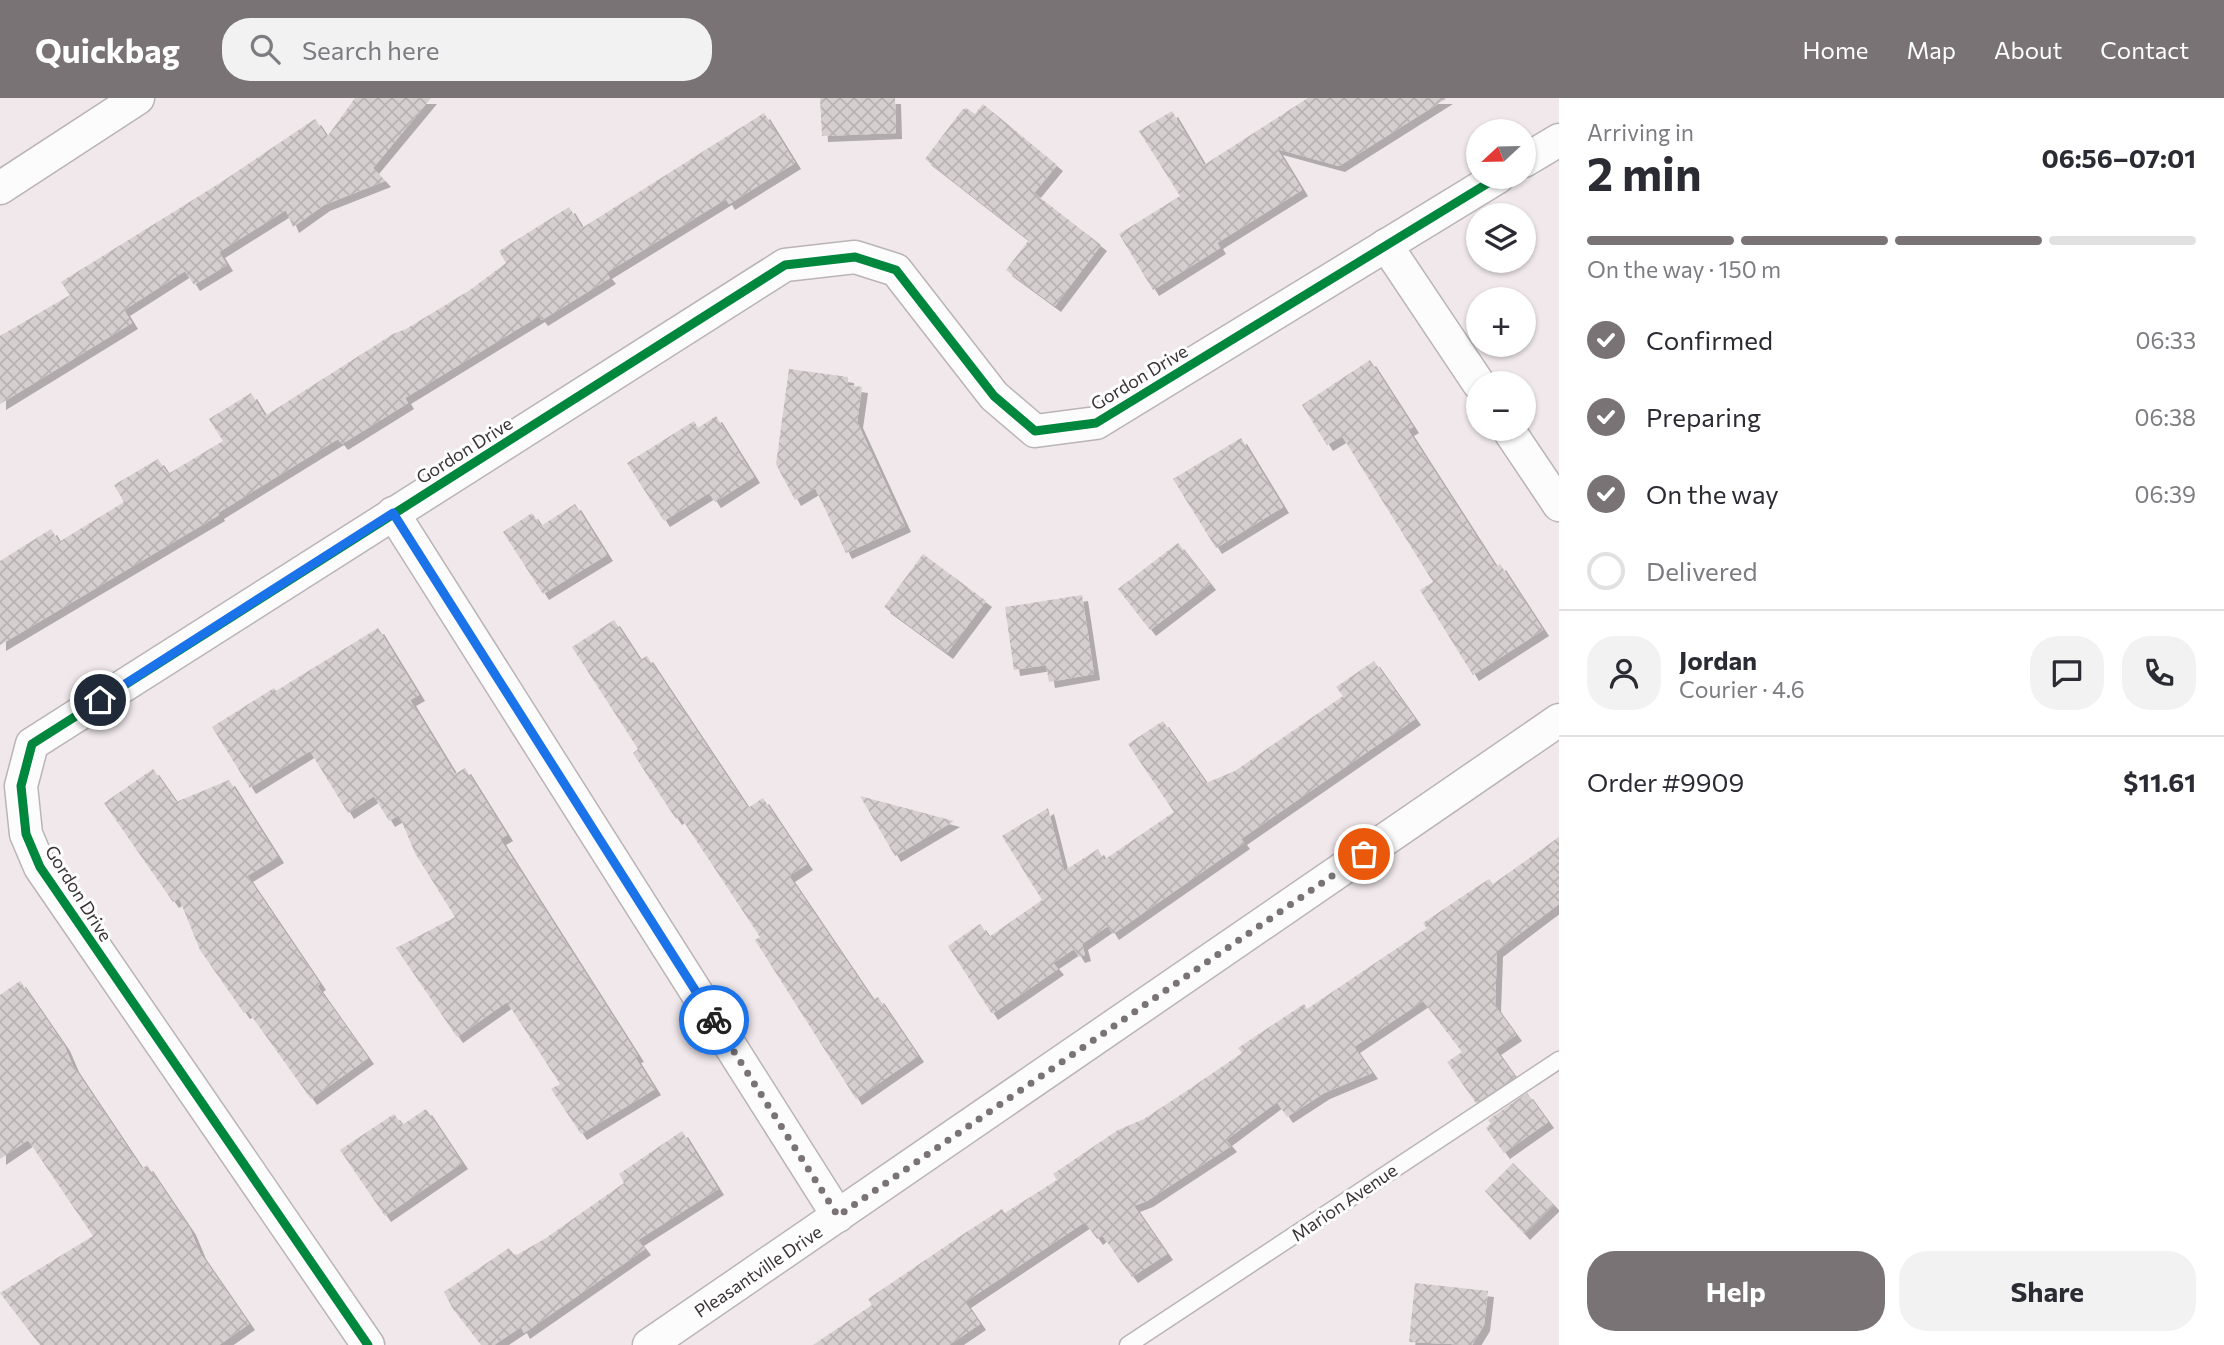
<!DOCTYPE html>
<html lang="en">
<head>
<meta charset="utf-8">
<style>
  :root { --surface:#fff; --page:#f2f2f3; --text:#2b2b33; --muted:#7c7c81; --line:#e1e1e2; --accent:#7a7375 }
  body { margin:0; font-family:Commissioner,sans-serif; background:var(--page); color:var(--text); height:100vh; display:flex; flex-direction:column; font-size:26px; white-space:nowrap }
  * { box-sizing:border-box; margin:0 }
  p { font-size:23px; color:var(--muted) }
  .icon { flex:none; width:38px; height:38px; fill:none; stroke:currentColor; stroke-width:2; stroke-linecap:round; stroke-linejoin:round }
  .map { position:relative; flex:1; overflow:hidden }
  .side { display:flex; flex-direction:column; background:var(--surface); width:665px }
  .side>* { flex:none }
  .needle { width:46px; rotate:248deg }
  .fabs { position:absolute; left:1466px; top:21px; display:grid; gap:14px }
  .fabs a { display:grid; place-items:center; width:70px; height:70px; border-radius:50%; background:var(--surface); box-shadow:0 2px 5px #0004; font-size:35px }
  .pin { position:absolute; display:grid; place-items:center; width:60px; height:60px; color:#fff; margin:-30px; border:4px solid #fff; border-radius:50%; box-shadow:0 2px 7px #0007 }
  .courier { position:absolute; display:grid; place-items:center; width:70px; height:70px; margin:-35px; border:5px solid #1a73e8; border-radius:50%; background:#fff; color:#222; box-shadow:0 2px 9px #0007 }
  .head em { font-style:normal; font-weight:700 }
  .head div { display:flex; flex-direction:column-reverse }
  .head { display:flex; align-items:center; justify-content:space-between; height:119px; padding:0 28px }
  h1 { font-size:46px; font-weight:700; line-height:52px }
  .bar { display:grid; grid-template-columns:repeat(4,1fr); gap:10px 7px; align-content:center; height:84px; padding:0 28px }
  .bar i { height:9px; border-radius:5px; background:var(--line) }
  .bar .active { background:var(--accent) }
  .bar p { grid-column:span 4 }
  .line { display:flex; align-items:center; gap:18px; padding:0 28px; border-top:2px solid var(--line) }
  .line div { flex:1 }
  .round { display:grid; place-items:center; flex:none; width:74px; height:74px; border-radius:28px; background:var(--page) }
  ol { padding:0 28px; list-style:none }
  li { display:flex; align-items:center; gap:21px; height:77px }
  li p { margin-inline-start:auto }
  li .icon { padding:7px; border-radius:50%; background:var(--accent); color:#fff; stroke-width:4 }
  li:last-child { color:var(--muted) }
  li i { width:38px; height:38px; border:4px solid var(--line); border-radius:50% }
  .primary-button { display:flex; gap:14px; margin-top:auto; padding:14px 28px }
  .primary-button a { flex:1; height:80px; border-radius:28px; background:var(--accent); color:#fff; font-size:28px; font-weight:700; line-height:80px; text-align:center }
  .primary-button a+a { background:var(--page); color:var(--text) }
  header { display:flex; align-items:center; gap:42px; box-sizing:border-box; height:98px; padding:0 35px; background:var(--accent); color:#fff }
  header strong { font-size:33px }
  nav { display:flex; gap:38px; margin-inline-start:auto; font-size:24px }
  .search { width:490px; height:63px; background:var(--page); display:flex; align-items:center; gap:18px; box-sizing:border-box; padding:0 24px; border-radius:28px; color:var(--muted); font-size:26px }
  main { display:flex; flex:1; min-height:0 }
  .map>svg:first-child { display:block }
  .building { fill:url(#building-cross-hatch); filter:url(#shadow) }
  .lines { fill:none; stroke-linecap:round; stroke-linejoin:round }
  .lane-casing { stroke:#bab4b6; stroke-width:19 }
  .street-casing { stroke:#bab4b6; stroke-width:35 }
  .lane { stroke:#fdfcfc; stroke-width:16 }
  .street { stroke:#fdfcfc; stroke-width:32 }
  .cycleway-casing { stroke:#fff; stroke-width:13 }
  .cycleway { stroke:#00873e; stroke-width:9 }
  .done { stroke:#7a7375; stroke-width:7; stroke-dasharray:0 12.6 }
  .route { stroke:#1a73e8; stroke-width:9 }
  .labels { text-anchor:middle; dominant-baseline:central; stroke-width:6; stroke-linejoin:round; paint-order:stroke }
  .street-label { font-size:18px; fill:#3a3436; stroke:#fff }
</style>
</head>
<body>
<header>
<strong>Quickbag</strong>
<div class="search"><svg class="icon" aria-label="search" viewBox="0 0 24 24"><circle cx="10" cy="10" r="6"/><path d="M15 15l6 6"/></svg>Search here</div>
<nav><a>Home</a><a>Map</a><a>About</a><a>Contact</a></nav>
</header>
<main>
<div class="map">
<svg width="1559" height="1247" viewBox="0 0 1559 1247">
  <defs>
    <pattern id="building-cross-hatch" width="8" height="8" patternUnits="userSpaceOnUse" patternTransform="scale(1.75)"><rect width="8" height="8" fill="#d6cfd0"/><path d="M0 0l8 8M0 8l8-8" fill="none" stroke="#b8b2b3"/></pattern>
    <filter id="shadow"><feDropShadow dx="6" dy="6" stdDeviation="0" flood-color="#0004"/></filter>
  </defs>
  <rect width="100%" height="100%" fill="#f0e8eb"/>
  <g class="building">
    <path d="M 355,0 L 431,0 L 373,70 L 385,83 L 324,107 L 293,129 L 286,112 L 219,154 L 227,167 L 194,187 L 185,173 L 124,212 L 132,225 L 0,306 L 0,238 L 70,197 L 61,184 L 220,85 L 315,21 L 327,39 Z"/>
    <path d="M 820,0 L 895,0 L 896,35 L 822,38 Z"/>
    <path d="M 1308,0 L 1447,0 L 1339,68 L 1277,51 L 1302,92 L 1217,145 L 1220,150 L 1153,192 L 1119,136 L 1180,98 L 1139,33 L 1172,13 L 1204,67 Z"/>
    <path d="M 983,6 L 1057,67 L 1034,95 L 1101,147 L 1055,208 L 1006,172 L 1029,142 L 925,61 L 962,12 L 966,10 L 975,16 Z"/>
    <path d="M 764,15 L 795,65 L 729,106 L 726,101 L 606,175 L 610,180 L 542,222 L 539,218 L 405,300 L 408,305 L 342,346 L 338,341 L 218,415 L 219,417 L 0,547 L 0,463 L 51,431 L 59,444 L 124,404 L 114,387 L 158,361 L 168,376 L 223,343 L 209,321 L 251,295 L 265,318 L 393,236 L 406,231 L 470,192 L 506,165 L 499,153 L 569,109 L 582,130 Z"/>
    <path d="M 1370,262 L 1413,329 L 1408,332 L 1496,469 L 1500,466 L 1543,532 L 1473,577 L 1420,492 L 1433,484 L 1342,338 L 1327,347 L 1302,307 Z"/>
    <path d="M 789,271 L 848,279 L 848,287 L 862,289 L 857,324 L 905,428 L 846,455 L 815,390 L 795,402 L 776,366 Z"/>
    <path d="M 716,318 L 754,379 L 715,404 L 709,395 L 664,423 L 627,365 L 694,323 L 698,330 Z"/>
    <path d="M 1241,340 L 1283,409 L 1216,450 L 1173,381 Z"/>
    <path d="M 575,406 L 607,457 L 543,496 L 503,434 L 532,415 L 541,428 Z"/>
    <path d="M 1178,445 L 1210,486 L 1150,532 L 1118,491 Z"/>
    <path d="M 923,456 L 986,503 L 947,555 L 884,509 Z"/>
    <path d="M 1082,497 L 1094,576 L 1049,584 L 1046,567 L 1014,572 L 1005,509 Z"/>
    <path d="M 614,522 L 640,562 L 647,558 L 748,710 L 763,700 L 807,766 L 789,778 L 873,902 L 878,899 L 918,958 L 856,1001 L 755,842 L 760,839 L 680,718 L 676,721 L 651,683 L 633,655 L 638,651 L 572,549 Z"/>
    <path d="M 378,530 L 419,597 L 410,602 L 455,676 L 465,670 L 507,737 L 500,741 L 638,958 L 635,959 L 655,991 L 581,1036 L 551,991 L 560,986 L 507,904 L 457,939 L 396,850 L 455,819 L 415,755 L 399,717 L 389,723 L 374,698 L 348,715 L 310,653 L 250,690 L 212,629 L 274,590 L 276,593 Z"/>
    <path d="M 1374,563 L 1415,621 L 1241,741 L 1244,745 L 1113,836 L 1108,828 L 1082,846 L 1085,857 L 1079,859 L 1074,851 L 1053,865 L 1058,871 L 992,916 L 948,848 L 980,826 L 989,839 L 1042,802 L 1002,738 L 1048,710 L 1064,773 L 1098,751 L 1104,762 L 1174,714 L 1128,646 L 1163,623 L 1206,685 L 1235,673 L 1343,598 L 1336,589 Z"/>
    <path d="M 153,671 L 176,704 L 229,682 L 278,759 L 247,778 L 320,886 L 317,888 L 368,960 L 311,1001 L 248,913 L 244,915 L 200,852 L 179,800 L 173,804 L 104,705 Z"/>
    <path d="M 860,698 L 954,723 L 895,758 Z"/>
    <path d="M 1559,739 L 1559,806 L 1497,853 L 1495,908 L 1516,937 L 1495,951 L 1515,979 L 1476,1005 L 1447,964 L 1462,954 L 1423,903 L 1354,949 L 1372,975 L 1324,995 L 1287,1019 L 1277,1004 L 1226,1042 L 1231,1048 L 1147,1103 L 1134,1108 L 1167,1156 L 1132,1179 L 1102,1137 L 1097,1141 L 1085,1124 L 965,1204 L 980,1226 L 949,1247 L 813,1247 L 872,1207 L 868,1201 L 965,1135 L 1002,1111 L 1005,1115 L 1057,1082 L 1053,1076 L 1118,1032 L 1144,1021 L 1188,992 L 1242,955 L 1238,950 L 1304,906 L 1307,911 L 1427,830 L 1423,825 L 1466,796 L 1489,781 L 1493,786 Z"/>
    <path d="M 20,883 L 64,947 L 73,968 L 142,1071 L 147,1067 L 190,1131 L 200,1155 L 249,1226 L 219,1247 L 40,1247 L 0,1195 L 93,1138 L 28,1042 L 0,1061 L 0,897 Z"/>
    <path d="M 1527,995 L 1548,1024 L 1504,1055 L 1486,1030 L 1491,1026 L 1488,1022 Z"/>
    <path d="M 426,1011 L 462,1065 L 385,1118 L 340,1052 L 394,1016 L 402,1027 Z"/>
    <path d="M 682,1033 L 718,1091 L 638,1142 L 645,1151 L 524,1235 L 521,1229 L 494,1247 L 481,1247 L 453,1211 L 444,1194 L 509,1150 L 515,1158 L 546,1140 L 624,1085 L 619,1076 Z"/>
    <path d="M 1513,1065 L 1554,1107 L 1524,1136 L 1485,1093 Z"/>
    <path d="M 1415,1185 L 1488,1193 L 1484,1227 L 1472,1247 L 1409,1244 Z"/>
  </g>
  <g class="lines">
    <g class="lane-casing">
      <path id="lane" d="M 1128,1247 L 1559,962"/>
    </g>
    <g class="street-casing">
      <g id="street">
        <path d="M 1524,63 L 1559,42"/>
        <path d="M 0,90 L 138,0"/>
        <path d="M 1386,147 L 1479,286"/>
        <path d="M 1508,331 L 1559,407"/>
        <path d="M 393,415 L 838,1118"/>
        <path d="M 368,1247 L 40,769 L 26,736 L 21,688 L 32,646 L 785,167 L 855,159 L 896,172 L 994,298 L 1035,333 L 1096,325 L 1498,79"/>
        <path d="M 649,1247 L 1559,622"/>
      </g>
    </g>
    <use href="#lane" class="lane"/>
    <use href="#street" class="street"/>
    <g class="cycleway-casing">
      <path id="cycleway" d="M 368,1247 L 40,769 L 26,736 L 21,688 L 32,646 L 785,167 L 855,159 L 896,172 L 994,298 L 1035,333 L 1096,325 L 1498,79"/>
    </g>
    <use href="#cycleway" class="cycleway"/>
  </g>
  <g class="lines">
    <path class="done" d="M 714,922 L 838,1118 L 1364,756"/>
    <path class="route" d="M 100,602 L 393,415 L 714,922"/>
  </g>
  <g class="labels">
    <g class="street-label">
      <text transform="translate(1139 279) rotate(-31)">Gordon Drive</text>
      <text transform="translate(464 352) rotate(-32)">Gordon Drive</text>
      <text transform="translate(79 795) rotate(58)">Gordon Drive</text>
      <text transform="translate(1344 1104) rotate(-34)">Marion Avenue</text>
      <text transform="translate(758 1173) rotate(-34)">Pleasantville Drive</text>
    </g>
  </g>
</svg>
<div class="fabs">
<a><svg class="needle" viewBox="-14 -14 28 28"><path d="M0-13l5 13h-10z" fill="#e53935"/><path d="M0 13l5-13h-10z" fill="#7c7c81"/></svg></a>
<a><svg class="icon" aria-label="layers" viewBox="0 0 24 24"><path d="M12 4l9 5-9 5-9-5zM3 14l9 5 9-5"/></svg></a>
<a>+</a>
<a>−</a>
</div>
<div class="pin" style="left:1364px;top:756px;background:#ea580c"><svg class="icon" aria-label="bag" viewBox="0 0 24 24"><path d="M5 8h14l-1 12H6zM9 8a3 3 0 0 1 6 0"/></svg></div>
<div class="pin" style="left:100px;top:602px;background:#1f2937"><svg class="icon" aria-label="home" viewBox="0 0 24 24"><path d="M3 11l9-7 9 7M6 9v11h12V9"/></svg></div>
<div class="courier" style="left:714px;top:922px"><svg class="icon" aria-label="bike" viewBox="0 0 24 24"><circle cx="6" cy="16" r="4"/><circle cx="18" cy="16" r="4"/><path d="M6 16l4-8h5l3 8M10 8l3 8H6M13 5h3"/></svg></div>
</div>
<section class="side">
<div class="head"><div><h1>2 min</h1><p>Arriving in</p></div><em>06:56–07:01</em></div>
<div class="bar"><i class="active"></i><i class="active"></i><i class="active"></i><i></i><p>On the way · 150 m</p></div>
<ol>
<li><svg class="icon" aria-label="check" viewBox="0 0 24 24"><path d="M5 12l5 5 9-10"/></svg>Confirmed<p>06:33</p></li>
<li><svg class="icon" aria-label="check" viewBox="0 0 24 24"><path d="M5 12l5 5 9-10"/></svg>Preparing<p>06:38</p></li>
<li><svg class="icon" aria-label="check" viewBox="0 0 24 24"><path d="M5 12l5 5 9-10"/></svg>On the way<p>06:39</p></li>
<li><i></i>Delivered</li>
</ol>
<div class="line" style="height:126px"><a class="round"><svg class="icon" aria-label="person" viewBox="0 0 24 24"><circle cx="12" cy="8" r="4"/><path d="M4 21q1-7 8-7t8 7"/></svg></a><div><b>Jordan</b><p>Courier · 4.6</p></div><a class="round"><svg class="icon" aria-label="chat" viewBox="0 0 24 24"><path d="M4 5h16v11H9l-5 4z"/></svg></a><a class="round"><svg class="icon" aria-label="phone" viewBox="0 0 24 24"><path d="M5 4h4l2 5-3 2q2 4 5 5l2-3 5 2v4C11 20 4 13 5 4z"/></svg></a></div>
<div class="line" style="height:91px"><div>Order #9909</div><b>$11.61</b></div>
<div class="primary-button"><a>Help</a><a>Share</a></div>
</section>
</main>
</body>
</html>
